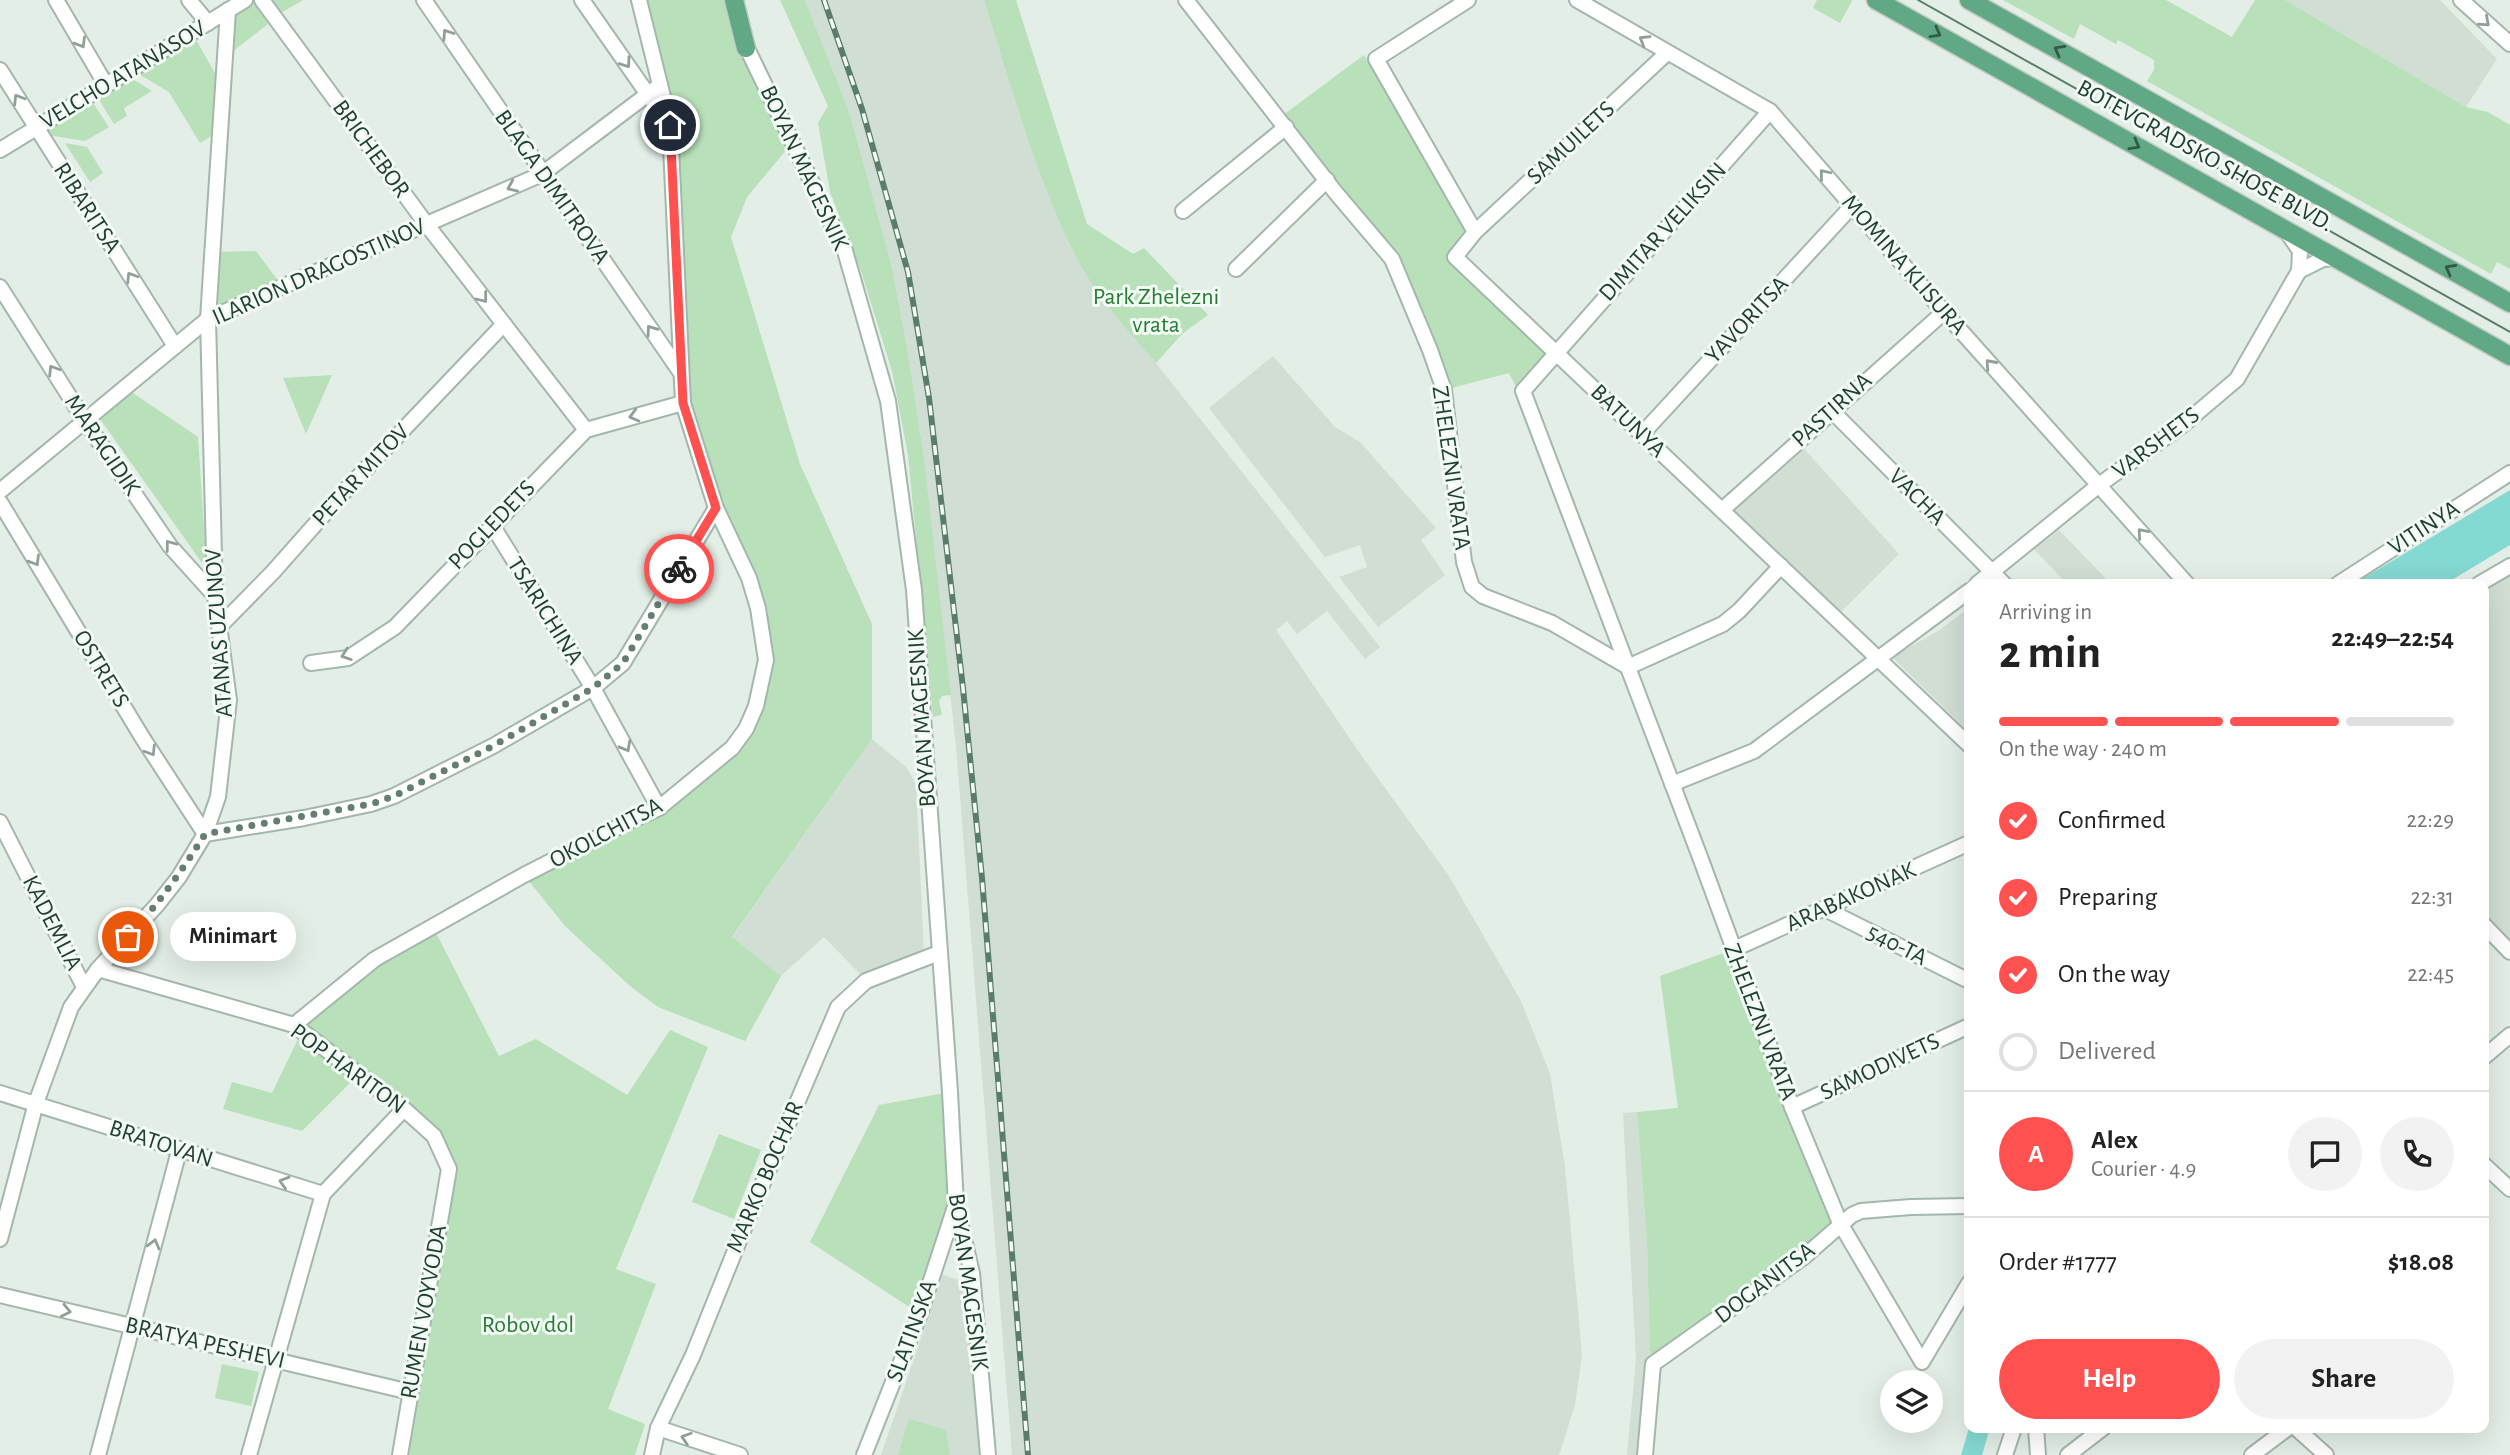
<!DOCTYPE html>
<html lang="en">
<head>
<meta charset="utf-8">
<style>
  :root { --surface:#fff; --page:#f2f2f2; --text:#222; --muted:#767676; --line:#e0e0e0; --accent:#ff514f }
  body { margin:0; font-family:"Alegreya Sans",sans-serif; background:var(--page); color:var(--text); height:100vh; display:flex; flex-direction:column; font-size:26px; white-space:nowrap }
  * { box-sizing:border-box; margin:0 }
  p { font-size:23px; color:var(--muted) }
  .icon { flex:none; width:38px; height:38px; fill:none; stroke:currentColor; stroke-width:2; stroke-linecap:round; stroke-linejoin:round }
  .map { position:relative; flex:1; overflow:hidden }
  .drawer { position:absolute; left:1964px; top:579px; width:525px; height:854px; display:flex; flex-direction:column; background:var(--surface); border-radius:14px; box-shadow:0 7px 28px #0002 }
  .drawer>* { flex:none }
  .tools { position:absolute; left:1880px; top:1370px; display:grid; gap:14px }
  .tools a { display:grid; place-items:center; width:63px; height:63px; border-radius:50%; background:var(--surface); box-shadow:0 7px 28px #0002; font-size:35px }
  .pin { position:absolute; display:grid; place-items:center; width:60px; height:60px; color:#fff; margin:-30px; border:4px solid #fff; border-radius:50%; box-shadow:0 2px 7px #0007 }
  .courier { position:absolute; display:grid; place-items:center; width:70px; height:70px; margin:-35px; border:5px solid #ff514f; border-radius:50%; background:#fff; color:#222; box-shadow:0 2px 9px #0007 }
  .bubble { position:absolute; height:49px; border-radius:24px; background:var(--surface); box-shadow:0 7px 28px #0002; font-size:23px; font-weight:700; line-height:49px; text-align:center }
  .summary em { font-style:normal; font-weight:700 }
  .summary div { display:flex; flex-direction:column-reverse }
  .summary { display:flex; align-items:center; justify-content:space-between; height:119px; padding:0 35px }
  h1 { font-size:46px; font-weight:700; line-height:52px }
  .bar { display:grid; grid-template-columns:repeat(4,1fr); gap:10px 7px; align-content:center; height:84px; padding:0 35px }
  .bar i { height:9px; border-radius:5px; background:var(--line) }
  .bar .selected { background:var(--accent) }
  .bar p { grid-column:span 4 }
  .line { display:flex; align-items:center; gap:18px; padding:0 35px; border-top:2px solid var(--line) }
  .line div { flex:1 }
  .round { display:grid; place-items:center; flex:none; width:74px; height:74px; border-radius:37px; background:var(--page) }
  ol { padding:0 35px; list-style:none }
  li { display:flex; align-items:center; gap:21px; height:77px }
  li p { margin-inline-start:auto }
  li .icon { padding:7px; border-radius:50%; background:var(--accent); color:#fff; stroke-width:4 }
  li:last-child { color:var(--muted) }
  li i { width:38px; height:38px; border:4px solid var(--line); border-radius:50% }
  .primary-button { display:flex; gap:14px; margin-top:auto; padding:14px 35px }
  .primary-button a { flex:1; height:80px; border-radius:42px; background:var(--accent); color:#fff; font-size:28px; font-weight:700; line-height:80px; text-align:center }
  .primary-button a+a { background:var(--page); color:var(--text) }
  .map>svg:first-child { display:block }
  .built { fill:#d0ded4 }
  .green { fill:#b8e1ba }
  .water { fill:#84d9d2 }
  .lines { fill:none; stroke-linecap:round; stroke-linejoin:round }
  .minor-casing { stroke:#a4b7ac; stroke-width:18 }
  .major-casing { stroke:#c1cac5; stroke-width:21 }
  .minor { stroke:#fff; stroke-width:14 }
  .major { stroke:#61a885; stroke-width:18 }
  .tram { stroke:#5a7d6b; stroke-width:2 }
  .rail-casing { stroke:#5a7d6b; stroke-width:6 }
  .rail { stroke:#f3faf5; stroke-width:3.5; stroke-dasharray:10; stroke-linecap:butt }
  .oneway { stroke:#90a098 }
  .oneway2 { stroke:#305b45 }
  .done { stroke:#647e70; stroke-width:7; stroke-dasharray:0 12.6 }
  .route { stroke:#ff514f; stroke-width:9 }
  .labels { text-anchor:middle; dominant-baseline:central; stroke-width:6; stroke-linejoin:round; paint-order:stroke }
  .street-label { font-size:24px; fill:#204130; stroke:#f3faf5 }
  .park-label { font-size:24px; fill:#257d32; stroke:#f3faf5 }
</style>
</head>
<body>
<div class="map">
<svg width="2510" height="1455" viewBox="0 0 2510 1455">
  <rect width="100%" height="100%" fill="#e2eee6"/>
  <g class="built">
    <path d="M 805,0 L 984,0 L 1044,181 L 1071,248 L 1098,291 L 1136,340 L 1156,363 L 1380,647 L 1365,659 L 1327,611 L 1297,634 L 1287,621 L 1276,630 L 1361,755 L 1449,876 L 1521,1001 L 1550,1074 L 1565,1167 L 1582,1355 L 1575,1405 L 1559,1455 L 1012,1455 L 956,746 L 924,458 L 907,347 L 891,263 L 849,111 Z"/>
    <path d="M 2285,0 L 2440,0 L 2497,59 L 2466,107 Z"/>
    <path d="M 1273,356 L 1335,427 L 1360,442 L 1436,528 L 1421,540 L 1445,575 L 1378,627 L 1339,577 L 1367,567 L 1360,545 L 1325,557 L 1209,408 Z"/>
    <path d="M 1797,441 L 1899,554 L 1835,618 L 1722,510 Z"/>
    <path d="M 2059,530 L 2111,584 L 2067,584 L 2034,549 Z"/>
    <path d="M 2510,566 L 2510,952 L 2483,924 L 2483,584 Z"/>
    <path d="M 1969,608 L 1969,732 L 1892,657 L 1938,631 Z"/>
    <path d="M 872,739 L 906,767 L 916,784 L 924,953 L 863,977 L 824,937 L 781,976 L 732,938 Z"/>
    <path d="M 1637,1112 L 1647,1245 L 1650,1357 L 1640,1417 L 1637,1455 L 1627,1455 L 1636,1359 L 1623,1113 Z"/>
    <path d="M 943,1275 L 962,1281 L 969,1325 L 979,1455 L 881,1455 Z"/>
  </g>
  <g class="green">
    <path d="M 253,0 L 268,24 L 232,52 L 237,10 Z"/>
    <path d="M 272,0 L 303,0 L 281,13 Z"/>
    <path d="M 639,0 L 725,0 L 793,142 L 747,197 L 731,237 L 800,464 L 872,624 L 872,739 L 732,937 L 781,976 L 745,1041 L 658,1007 L 630,986 L 565,926 L 524,875 L 632,820 L 733,748 L 756,706 L 763,634 L 683,403 L 670,125 Z"/>
    <path d="M 780,0 L 805,0 L 849,111 L 891,263 L 907,347 L 924,458 L 951,695 L 942,696 L 939,701 L 942,715 L 933,717 L 908,455 L 892,371 L 862,274 L 830,192 L 818,123 L 828,106 Z"/>
    <path d="M 984,0 L 1016,0 L 1087,224 L 1133,254 L 1144,248 L 1208,315 L 1182,334 L 1156,363 C 1125,328 1091,289 1071,247 C 1034,170 1010,81 984,0 Z"/>
    <path d="M 1817,0 L 1851,0 L 1852,1 L 1840,23 L 1813,8 Z"/>
    <path d="M 2003,0 L 2166,0 L 2232,37 L 2255,0 L 2285,0 L 2466,107 L 2488,112 L 2510,125 L 2510,269 L 2497,262 L 2491,274 L 2147,81 L 2154,70 L 2154,60 L 2118,40 L 2116,44 L 2080,24 L 2074,39 Z"/>
    <path d="M 195,38 L 216,75 L 213,135 L 200,143 L 169,92 L 137,73 Z"/>
    <path d="M 1364,55 L 1466,232 L 1448,254 L 1549,350 L 1516,387 L 1509,373 L 1444,390 L 1392,259 L 1279,118 Z"/>
    <path d="M 131,78 L 152,91 L 124,108 L 127,116 L 114,124 L 98,98 Z"/>
    <path d="M 91,100 L 109,127 L 85,141 L 47,135 L 44,128 Z"/>
    <path d="M 65,143 L 87,147 L 103,173 L 90,182 Z"/>
    <path d="M 256,251 L 279,282 L 215,310 L 217,252 Z"/>
    <path d="M 332,375 L 306,434 L 283,378 Z"/>
    <path d="M 130,391 L 198,437 L 206,558 L 202,563 L 98,416 Z"/>
    <path d="M 433,927 L 499,1056 L 536,1039 L 627,1095 L 670,1030 L 708,1047 L 616,1269 L 656,1284 L 608,1409 L 645,1424 L 635,1455 L 400,1455 L 449,1169 L 434,1136 L 294,1025 L 375,959 Z"/>
    <path d="M 1732,950 L 1840,1223 L 1653,1364 L 1650,1357 L 1647,1244 L 1637,1112 L 1678,1108 L 1660,976 Z"/>
    <path d="M 298,1039 L 354,1079 L 302,1131 L 223,1109 L 232,1082 L 272,1093 Z"/>
    <path d="M 950,1092 L 956,1205 L 920,1314 L 810,1242 L 879,1105 Z"/>
    <path d="M 719,1134 L 761,1150 L 734,1219 L 692,1202 Z"/>
    <path d="M 222,1364 L 259,1372 L 251,1406 L 215,1398 Z"/>
    <path d="M 909,1419 L 946,1430 L 950,1455 L 898,1455 Z"/>
  </g>
  <g class="water">
    <path d="M 2510,490 L 2510,545 L 2445,584 L 2354,584 Z"/>
    <path d="M 1969,1428 L 1990,1428 L 1982,1455 L 1961,1455 Z"/>
  </g>
  <g class="lines">
    <g class="minor-casing">
      <g id="minor">
        <path d="M 56,0 L 106,85"/>
        <path d="M 189,0 L 208,23"/>
        <path d="M 262,0 L 427,225 L 586,430"/>
        <path d="M 424,0 L 681,373"/>
        <path d="M 582,0 L 665,119"/>
        <path d="M 1186,0 L 1336,193 L 1392,259 L 1430,350 L 1444,390 L 1464,562 L 1472,587 L 1483,596 L 1552,623 L 1628,667 L 1723,624 L 1739,611 L 1781,566"/>
        <path d="M 1468,0 L 1376,59 L 1475,232"/>
        <path d="M 1577,0 L 1770,111 L 1944,312 L 2187,584"/>
        <path d="M 2461,0 L 2510,44"/>
        <path d="M 743,40 L 845,251 L 888,401 L 914,590 L 950,1092 L 956,1205 L 972,1273 L 988,1455"/>
        <path d="M 1667,53 L 1475,232 L 1455,257 L 1969,745"/>
        <path d="M 0,70 L 175,346"/>
        <path d="M 1770,111 L 1523,391 L 1700,857 L 1792,1107 L 1840,1223 L 1922,1362 L 1969,1283"/>
        <path d="M 0,150 L 245,0"/>
        <path d="M 1183,211 L 1286,127"/>
        <path d="M 2287,232 L 2300,251 L 2299,271"/>
        <path d="M 1236,269 L 1327,180"/>
        <path d="M 0,287 L 85,421 L 170,546 L 215,596"/>
        <path d="M 1831,410 L 2004,584"/>
        <path d="M 1642,434 L 1852,206"/>
        <path d="M 0,491 L 208,319 L 542,174 L 660,85"/>
        <path d="M 0,502 L 142,737 L 205,834"/>
        <path d="M 1722,510 L 1944,312"/>
        <path d="M 492,525 L 593,688 L 659,808"/>
        <path d="M 1977,584 L 2099,485 L 2184,424 L 2237,379 L 2299,271 L 2323,259 L 2338,258"/>
        <path d="M 2338,584 L 2510,473"/>
        <path d="M 2479,584 L 2510,566"/>
        <path d="M 220,626 L 273,572 L 342,494 L 504,324"/>
        <path d="M 311,663 L 348,658 L 395,627 L 586,430 L 683,403"/>
        <path d="M 1672,784 L 1754,751 L 1969,591"/>
        <path d="M 0,822 L 84,987"/>
        <path d="M 205,834 L 304,818 L 371,804 L 394,796 L 493,746 L 593,688 L 623,663 L 716,508"/>
        <path d="M 1825,909 L 1969,981"/>
        <path d="M 2483,924 L 2510,952"/>
        <path d="M 1732,950 L 1969,843"/>
        <path d="M 98,969 L 294,1025 L 404,1109 L 434,1136 L 449,1169 L 400,1455"/>
        <path d="M 294,1025 L 375,959 L 524,875 L 632,820 L 659,808 L 732,748 L 746,729 L 756,706 L 766,660 L 758,608 L 749,578 L 716,508 L 683,403 L 670,125 L 639,0"/>
        <path d="M 2483,1058 L 2510,1035"/>
        <path d="M 0,1093 L 323,1194"/>
        <path d="M 1792,1107 L 1969,1026"/>
        <path d="M 2483,1164 L 2510,1189"/>
        <path d="M 0,1239 L 36,1103 L 71,1007 L 98,969 L 157,905 L 179,877 L 205,834 L 218,797 L 229,700 L 215,596 L 208,319 L 228,10"/>
        <path d="M 0,1295 L 410,1392"/>
        <path d="M 658,1428 L 740,1455"/>
        <path d="M 2036,1428 L 2038,1455"/>
        <path d="M 2296,1428 L 2326,1455"/>
        <path d="M 98,1455 L 179,1151"/>
        <path d="M 249,1455 L 323,1194 L 404,1109"/>
        <path d="M 652,1455 L 658,1428 L 693,1355 L 753,1206 L 838,1007 L 866,981 L 939,953"/>
        <path d="M 864,1455 L 920,1314 L 955,1207"/>
        <path d="M 1645,1455 L 1653,1364 L 1805,1256 L 1852,1215 L 1861,1211 L 1911,1207 L 1969,1206"/>
        <path d="M 2005,1455 L 2014,1428"/>
        <path d="M 2068,1455 L 2103,1428"/>
        <path d="M 2252,1455 L 2288,1428"/>
      </g>
    </g>
    <g class="major-casing">
      <g id="major">
        <path d="M 734,0 L 746,48"/>
        <path d="M 1876,0 L 2510,356"/>
        <path d="M 1969,0 L 2510,303"/>
      </g>
    </g>
    <use href="#minor" class="minor"/>
    <use href="#major" class="major"/>
    <path class="tram" d="M 1918,0 L 2510,332"/>
    <g class="rail-casing">
      <path id="rail" d="M 824,0 L 862,109 L 908,272 L 929,398 L 963,688 L 982,878 L 1028,1455"/>
    </g>
    <use href="#rail" class="rail"/>
  </g>
  <defs><path id="oneway-chevron" d="M-2-3.5L2.5 0L-2 3.5" fill="none" stroke-width="1.6" stroke-linecap="round" stroke-linejoin="round" transform="scale(1.75)"/></defs>
  <g class="oneway">
    <use href="#oneway-chevron" transform="translate(2485 22) rotate(42)"/>
    <use href="#oneway-chevron" transform="translate(447 34) rotate(-124)"/>
    <use href="#oneway-chevron" transform="translate(1644 40) rotate(-149)"/>
    <use href="#oneway-chevron" transform="translate(81 43) rotate(59)"/>
    <use href="#oneway-chevron" transform="translate(626 63) rotate(55)"/>
    <use href="#oneway-chevron" transform="translate(18 99) rotate(-122)"/>
    <use href="#oneway-chevron" transform="translate(1824 174) rotate(-130)"/>
    <use href="#oneway-chevron" transform="translate(512 187) rotate(156)"/>
    <use href="#oneway-chevron" transform="translate(131 277) rotate(-122)"/>
    <use href="#oneway-chevron" transform="translate(483 298) rotate(52)"/>
    <use href="#oneway-chevron" transform="translate(651 330) rotate(-125)"/>
    <use href="#oneway-chevron" transform="translate(1990 364) rotate(-132)"/>
    <use href="#oneway-chevron" transform="translate(53 370) rotate(-122)"/>
    <use href="#oneway-chevron" transform="translate(634 416) rotate(165)"/>
    <use href="#oneway-chevron" transform="translate(2142 533) rotate(-131)"/>
    <use href="#oneway-chevron" transform="translate(170 545) rotate(-127)"/>
    <use href="#oneway-chevron" transform="translate(35 561) rotate(59)"/>
    <use href="#oneway-chevron" transform="translate(346 655) rotate(161)"/>
    <use href="#oneway-chevron" transform="translate(626 747) rotate(61)"/>
    <use href="#oneway-chevron" transform="translate(151 751) rotate(58)"/>
    <use href="#oneway-chevron" transform="translate(284 1182) rotate(-163)"/>
    <use href="#oneway-chevron" transform="translate(154 1244) rotate(-75)"/>
    <use href="#oneway-chevron" transform="translate(66 1311) rotate(13)"/>
    <use href="#oneway-chevron" transform="translate(686 1438) rotate(-162)"/>
  </g>
  <g class="oneway2">
    <use href="#oneway-chevron" transform="translate(1936 33) rotate(29)"/>
    <use href="#oneway-chevron" transform="translate(2059 50) rotate(-151)"/>
    <use href="#oneway-chevron" transform="translate(2135 145) rotate(29)"/>
    <use href="#oneway-chevron" transform="translate(2450 269) rotate(-151)"/>
  </g>
  <g class="lines">
    <path class="done" d="M 128,937 C 158,904 182,871 205,834 L 371,804 L 394,796 L 493,746 L 593,688 L 623,663 L 679,569"/>
    <path class="route" d="M 670,125 L 683,403 L 716,508 L 679,569"/>
  </g>
  <g class="labels">
    <g class="street-label">
      <text transform="translate(123 75) rotate(-31)">VELCHO ATANASOV</text>
      <text transform="translate(1571 143) rotate(-43)">SAMUILETS</text>
      <text transform="translate(371 149) rotate(54)">BRICHEBOR</text>
      <text transform="translate(2205 156) rotate(29)">BOTEVGRADSKO SHOSE BLVD.</text>
      <text transform="translate(804 168) rotate(65)">BOYAN MAGESNIK</text>
      <text transform="translate(552 187) rotate(55)">BLAGA DIMITROVA</text>
      <text transform="translate(87 208) rotate(57)">RIBARITSA</text>
      <text transform="translate(1663 232) rotate(-48)">DIMITAR VELIKSIN</text>
      <text transform="translate(1904 265) rotate(49)">MOMINA KLISURA</text>
      <text transform="translate(319 272) rotate(-24)">ILARION DRAGOSTINOV</text>
      <text transform="translate(1747 320) rotate(-47)">YAVORITSA</text>
      <text transform="translate(1832 410) rotate(-42)">PASTIRNA</text>
      <text transform="translate(1628 421) rotate(44)">BATUNYA</text>
      <text transform="translate(2156 443) rotate(-37)">VARSHETS</text>
      <text transform="translate(102 445) rotate(56)">MARAGIDIK</text>
      <text transform="translate(1451 468) rotate(82)">ZHELEZNI VRATA</text>
      <text transform="translate(361 475) rotate(-47)">PETAR MITOV</text>
      <text transform="translate(1917 497) rotate(45)">VACHA</text>
      <text transform="translate(492 525) rotate(-46)">POGLEDETS</text>
      <text transform="translate(2424 528) rotate(-33)">VITINYA</text>
      <text transform="translate(545 611) rotate(58)">TSARICHINA</text>
      <text transform="translate(219 633) rotate(-94)">ATANAS UZUNOV</text>
      <text transform="translate(101 669) rotate(59)">OSTRETS</text>
      <text transform="translate(922 718) rotate(-94)">BOYAN MAGESNIK</text>
      <text transform="translate(606 833) rotate(-28)">OKOLCHITSA</text>
      <text transform="translate(1851 897) rotate(-24)">ARABAKONAK</text>
      <text transform="translate(52 923) rotate(63)">KADEMLIA</text>
      <text transform="translate(1897 945) rotate(27)">540-ТА</text>
      <text transform="translate(1760 1022) rotate(69)">ZHELEZNI VRATA</text>
      <text transform="translate(1880 1067) rotate(-25)">SAMODIVETS</text>
      <text transform="translate(348 1069) rotate(36)">POP HARITON</text>
      <text transform="translate(161 1144) rotate(18)">BRATOVAN</text>
      <text transform="translate(765 1177) rotate(-67)">MARKO BOCHAR</text>
      <text transform="translate(968 1282) rotate(82)">BOYAN MAGESNIK</text>
      <text transform="translate(1765 1283) rotate(-37)">DOGANITSA</text>
      <text transform="translate(424 1312) rotate(-80)">RUMEN VOYVODA</text>
      <text transform="translate(912 1331) rotate(-70)">SLATINSKA</text>
      <text transform="translate(205 1343) rotate(13)">BRATYA PESHEVI</text>
    </g>
    <g class="park-label">
      <text x="1156" y="297">Park Zhelezni<tspan x="1156" dy="28">vrata</tspan></text>
      <text x="528" y="1325">Robov dol</text>
    </g>
  </g>
</svg>
<div class="tools">
<a><svg class="icon" aria-label="layers" viewBox="0 0 24 24"><path d="M12 4l9 5-9 5-9-5zM3 14l9 5 9-5"/></svg></a>
</div>
<div class="pin" style="left:128px;top:937px;background:#ea580c"><svg class="icon" aria-label="bag" viewBox="0 0 24 24"><path d="M5 8h14l-1 12H6zM9 8a3 3 0 0 1 6 0"/></svg></div>
<div class="pin" style="left:670px;top:125px;background:#1f2937"><svg class="icon" aria-label="home" viewBox="0 0 24 24"><path d="M3 11l9-7 9 7M6 9v11h12V9"/></svg></div>
<div class="courier" style="left:679px;top:569px"><svg class="icon" aria-label="bike" viewBox="0 0 24 24"><circle cx="6" cy="16" r="4"/><circle cx="18" cy="16" r="4"/><path d="M6 16l4-8h5l3 8M10 8l3 8H6M13 5h3"/></svg></div>
<div class="bubble" style="left:170px;top:912px;width:126px">Minimart</div>
<section class="drawer">
<div class="summary"><div><h1>2 min</h1><p>Arriving in</p></div><em>22:49–22:54</em></div>
<div class="bar"><i class="selected"></i><i class="selected"></i><i class="selected"></i><i></i><p>On the way · 240 m</p></div>
<ol>
<li><svg class="icon" aria-label="check" viewBox="0 0 24 24"><path d="M5 12l5 5 9-10"/></svg>Confirmed<p>22:29</p></li>
<li><svg class="icon" aria-label="check" viewBox="0 0 24 24"><path d="M5 12l5 5 9-10"/></svg>Preparing<p>22:31</p></li>
<li><svg class="icon" aria-label="check" viewBox="0 0 24 24"><path d="M5 12l5 5 9-10"/></svg>On the way<p>22:45</p></li>
<li><i></i>Delivered</li>
</ol>
<div class="line" style="height:126px"><b class="round" style="background:var(--accent);color:#fff">A</b><div><b>Alex</b><p>Courier · 4.9</p></div><a class="round"><svg class="icon" aria-label="chat" viewBox="0 0 24 24"><path d="M4 5h16v11H9l-5 4z"/></svg></a><a class="round"><svg class="icon" aria-label="phone" viewBox="0 0 24 24"><path d="M5 4h4l2 5-3 2q2 4 5 5l2-3 5 2v4C11 20 4 13 5 4z"/></svg></a></div>
<div class="line" style="height:91px"><div>Order #1777</div><b>$18.08</b></div>
<div class="primary-button"><a>Help</a><a>Share</a></div>
</section>
</div>
</body>
</html>
